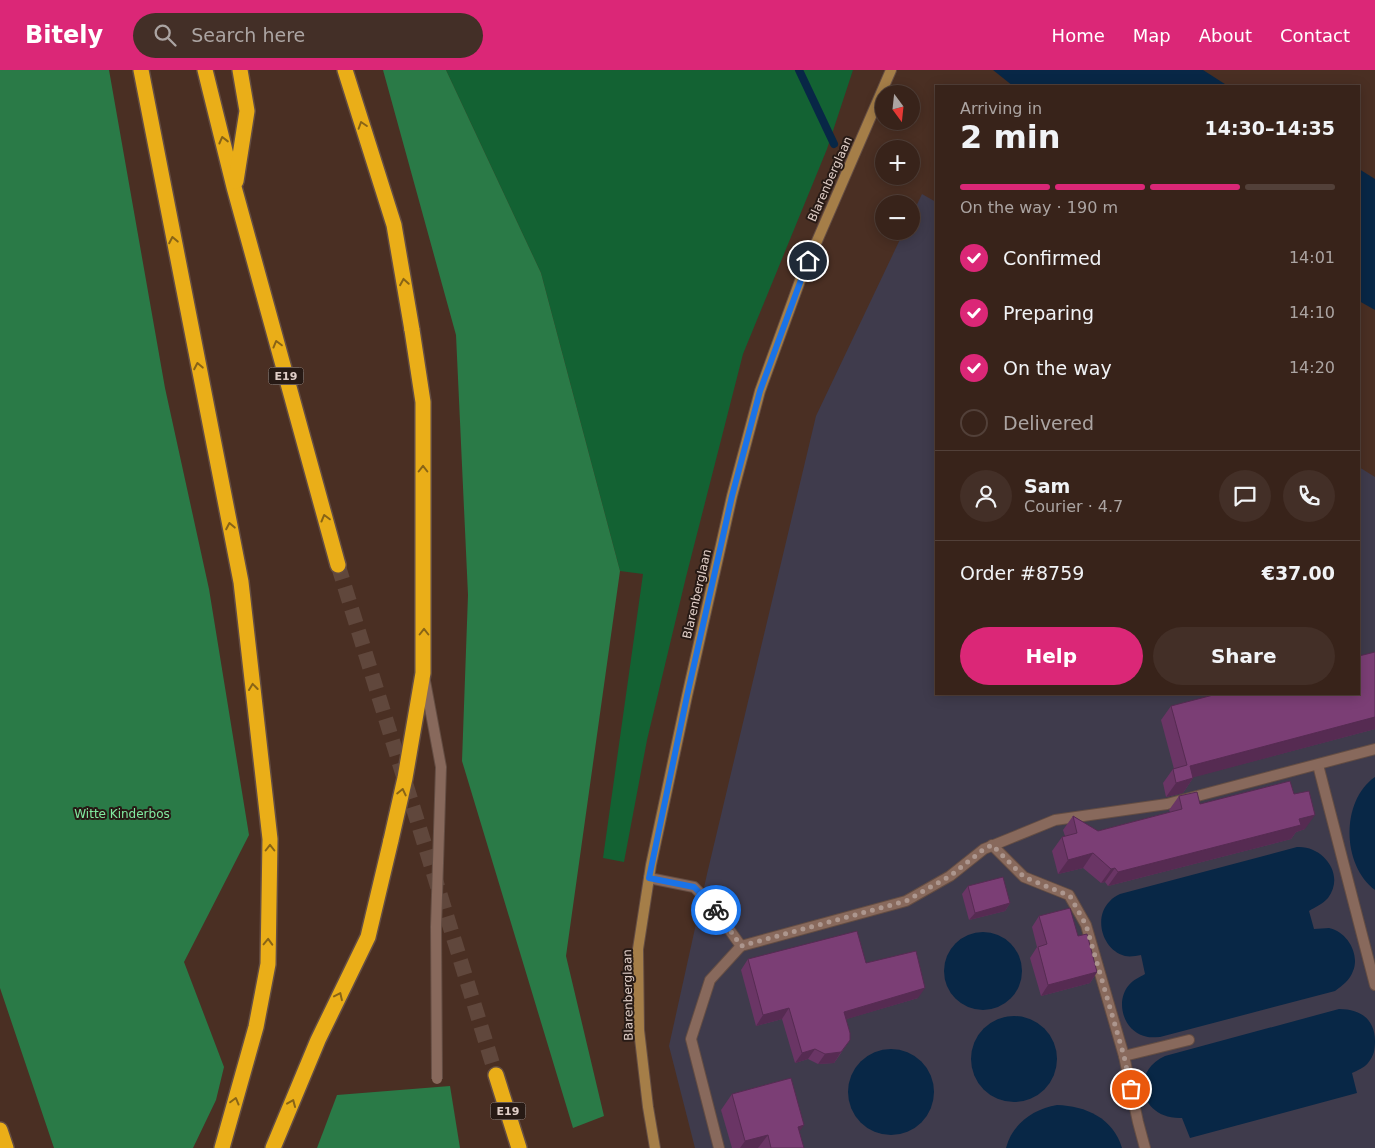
<!DOCTYPE html>
<html lang="en">
<head>
<meta charset="utf-8">
<style>
  :root { --surface:#38231a; --page:#432f27; --text:#f1f3f6; --muted:#aba4a2; --line:#524039; --accent:#db2777 }
  body { margin:0; font-family:"DejaVu Sans",sans-serif; background:var(--page); color:var(--text); height:100vh; display:flex; flex-direction:column; font-size:19px; white-space:nowrap }
  * { box-sizing:border-box; margin:0 }
  p { font-size:16px; color:var(--muted) }
  .icon { flex:none; width:28px; height:28px; fill:none; stroke:currentColor; stroke-width:2; stroke-linecap:round; stroke-linejoin:round }
  .map { position:relative; flex:1; overflow:hidden }
  .drawer { position:absolute; left:935px; top:15px; width:425px; height:610px; display:flex; flex-direction:column; background:var(--surface); border-radius:0px; box-shadow:0 2px 12px #0003,0 0 0 1px var(--line) }
  .drawer>* { flex:none }
  .needle { width:32px; rotate:165deg }
  .buttons { position:absolute; left:875px; top:15px; display:grid; gap:10px }
  .buttons a { display:grid; place-items:center; width:45px; height:45px; border-radius:50%; background:var(--surface); box-shadow:0 2px 12px #0003,0 0 0 1px var(--line); font-size:25px }
  .pin { position:absolute; display:grid; place-items:center; width:42px; height:42px; color:#fff; margin:-21px; border:2px solid #fff; border-radius:50%; box-shadow:0 1px 5px #0007 }
  .courier { position:absolute; display:grid; place-items:center; width:50px; height:50px; margin:-25px; border:4px solid #1a73e8; border-radius:50%; background:#fff; color:#222; box-shadow:0 1px 6px #0007 }
  .overview em { font-style:normal; font-weight:700 }
  .overview div { display:flex; flex-direction:column-reverse }
  .overview { display:flex; align-items:center; justify-content:space-between; height:85px; padding:0 25px }
  h1 { font-size:32px; font-weight:700; line-height:38px }
  .bar { display:grid; grid-template-columns:repeat(4,1fr); gap:8px 5px; align-content:center; height:60px; padding:0 25px }
  .bar i { height:6px; border-radius:4px; background:var(--line) }
  .bar .on { background:var(--accent) }
  .bar p { grid-column:span 4 }
  .line { display:flex; align-items:center; gap:12px; padding:0 25px; border-top:1px solid var(--line) }
  .line div { flex:1 }
  .round { display:grid; place-items:center; flex:none; width:52px; height:52px; border-radius:26px; background:var(--page) }
  ol { padding:0 25px; list-style:none }
  li { display:flex; align-items:center; gap:15px; height:55px }
  li p { margin-inline-start:auto }
  li .icon { padding:5px; border-radius:50%; background:var(--accent); color:#fff; stroke-width:4 }
  li:last-child { color:var(--muted) }
  li i { width:28px; height:28px; border:2px solid var(--line); border-radius:50% }
  .button { display:flex; gap:10px; margin-top:auto; padding:10px 25px }
  .button a { flex:1; height:58px; border-radius:30px; background:var(--accent); color:#fff; font-size:20px; font-weight:700; line-height:58px; text-align:center }
  .button a+a { background:var(--page); color:var(--text) }
  header { display:flex; align-items:center; gap:30px; box-sizing:border-box; height:70px; padding:0 25px; background:var(--accent); color:#fff }
  header strong { font-size:24px }
  nav { display:flex; gap:28px; margin-inline-start:auto; font-size:18px }
  .search { width:350px; height:45px; background:var(--page); display:flex; align-items:center; gap:12px; box-sizing:border-box; padding:0 18px; border-radius:28px; color:var(--muted); font-size:19px }
  .map>svg:first-child { display:block }
  .industrial { fill:#3f3b4c }
  .green { fill:#136233 }
  .forest { fill:#2a7a47 }
  .water { fill:#082746 }
  .lines { fill:none; stroke-linecap:round; stroke-linejoin:round }
  .stream { stroke:#082746; stroke-width:8 }
  .highway-tunnel { stroke:#60473c; stroke-width:15; stroke-dasharray:15 8; stroke-linecap:butt }
  .lane-casing { stroke:#644d43; stroke-width:12 }
  .secondary-casing { stroke:#644d43; stroke-width:12 }
  .highway-casing { stroke:#644d43; stroke-width:18 }
  .lane { stroke:#88695c; stroke-width:10 }
  .secondary { stroke:#a57e48; stroke-width:10 }
  .highway { stroke:#eaae18; stroke-width:15 }
  .lane-bridge-casing { stroke:#644d43; stroke-width:12; stroke-linecap:butt }
  .highway-bridge-casing { stroke:#644d43; stroke-width:18; stroke-linecap:butt }
  .lane-bridge { stroke:#88695c; stroke-width:10 }
  .highway-bridge { stroke:#eaae18; stroke-width:15 }
  .wall { fill:#6a3565 }
  .shaded-wall { fill:#562b52 }
  .building { fill:#7b3e75; stroke:#562b52 }
  .oneway { stroke:#886416 }
  .done { stroke:#ac968e; stroke-width:5; stroke-dasharray:0 9 }
  .route { stroke:#1a73e8; stroke-width:6 }
  .labels { text-anchor:middle; dominant-baseline:central; stroke-width:4; stroke-linejoin:round; paint-order:stroke }
  .shield { fill:#271a15; stroke:#a89892; stroke-width:1 }
  .shield-label { font-size:11px; font-weight:bold; fill:#e0cec7 }
  .street-label { font-size:12px; fill:#e0cec7; stroke:#271a15 }
  .park-label { font-size:12px; fill:#81eaa0; stroke:#271a15 }
</style>
</head>
<body>
<header>
<strong>Bitely</strong>
<div class="search"><svg class="icon" aria-label="search" viewBox="0 0 24 24"><circle cx="10" cy="10" r="6"/><path d="M15 15l6 6"/></svg>Search here</div>
<nav><a>Home</a><a>Map</a><a>About</a><a>Contact</a></nav>
</header>
<div class="map">
<svg width="1375" height="1078" viewBox="0 0 1375 1078">
  <rect width="100%" height="100%" fill="#4a2f23"/>
  <path class="industrial" d="M 922,124 L 936,132 L 936,624 L 1359,624 L 1359,397 L 1375,407 L 1375,1078 L 695,1078 L 669,976 L 707,804 L 816,346 L 904,161 L 911,161 L 911,147 Z"/>
  <path class="green" d="M 446,0 L 853,0 L 827,79 L 743,284 L 686,507 L 647,670 L 624,792 L 603,788 L 643,504 L 620,501 L 541,203 Z"/>
  <g class="forest">
    <path d="M 0,0 L 109,0 L 165,318 L 209,519 L 249,765 L 184,892 L 224,997 L 216,1030 L 193,1078 L 54,1078 L 0,918 Z"/>
    <path d="M 383,0 L 446,0 L 541,203 L 620,501 L 566,886 L 604,1046 L 573,1058 L 462,691 L 468,525 L 456,265 Z"/>
    <path d="M 450,1016 L 460,1078 L 317,1078 L 337,1025 Z"/>
  </g>
  <g class="water">
    <path d="M 993,0 L 1203,0 L 1228,16 L 1013,16 Z"/>
    <path d="M 1359,99 L 1375,109 L 1375,240 L 1359,231 Z"/>
    <path d="M 1375,707 L 1375,820 C 1342,796 1340,731 1375,707 Z"/>
    <path d="M 1297,777 C 1322,775 1346,804 1328,828 C 1323,834 1315,837 1309,841 L 1314,859 C 1319,859 1325,858 1329,858 C 1348,862 1360,885 1353,901 C 1350,910 1342,916 1335,921 L 1160,967 C 1154,967 1149,968 1144,966 C 1123,960 1115,931 1129,915 C 1133,910 1140,907 1145,904 L 1141,885 C 1136,886 1130,887 1125,886 C 1102,880 1093,847 1110,831 C 1112,828 1116,826 1120,824 Z"/>
    <circle cx="983" cy="901" r="39"/>
    <path d="M 1339,939 C 1360,939 1375,949 1375,971 C 1375,979 1374,986 1368,993 C 1364,998 1358,1000 1352,1003 L 1357,1023 L 1190,1068 L 1182,1048 C 1141,1050 1128,1003 1165,986 Z"/>
    <circle cx="1014" cy="989" r="43"/>
    <circle cx="891" cy="1022" r="43"/>
    <path d="M 1057,1035 C 1086,1036 1113,1048 1122,1078 L 1006,1078 C 1012,1054 1033,1039 1057,1035 Z"/>
  </g>
  <g class="lines">
    <path class="stream" d="M 799,0 L 834,74"/>
    <path class="highway-tunnel" d="M 338,495 L 496,1005"/>
    <g class="lane-casing">
      <g id="lane">
        <path d="M 1318,695 L 1375,915"/>
        <path d="M 992,775 L 1024,807 L 1069,825 L 1086,855 L 1124,986 L 1138,1052 L 1145,1078"/>
        <path d="M 649,808 L 694,817 L 711,834 L 741,876 L 906,831 L 950,806 L 984,779 L 1055,750 L 1167,734 L 1375,679"/>
        <path d="M 1124,986 L 1189,970"/>
        <path d="M 719,1078 L 691,969 L 710,910 L 741,876"/>
      </g>
    </g>
    <g class="secondary-casing">
      <path id="secondary" d="M 655,1078 L 648,1037 L 639,960 L 638,879 L 651,795 L 687,626 L 732,426 L 760,321 L 801,208 L 891,0"/>
    </g>
    <g class="highway-casing">
      <g id="highway">
        <path d="M 141,0 L 241,512 L 270,769 L 268,894 L 256,957 L 222,1078"/>
        <path d="M 205,0 L 234,117 L 338,495"/>
        <path d="M 345,0 L 394,155 L 412,260"/>
        <path d="M 236,111 L 247,41 L 240,0"/>
        <path d="M 496,1005 L 519,1078"/>
        <path d="M 0,1060 L 6,1078"/>
        <path d="M 273,1078 L 318,970 L 368,867 L 391,770"/>
      </g>
    </g>
    <use href="#lane" class="lane"/>
    <use href="#secondary" class="secondary"/>
    <use href="#highway" class="highway"/>
    <g class="lane-bridge-casing">
      <path id="lane-bridge" d="M 425,611 L 441,697 L 436,857 L 437,1009"/>
    </g>
    <g class="highway-bridge-casing">
      <path id="highway-bridge" d="M 391,770 L 405,708 L 423,603 L 423,332 L 412,260"/>
    </g>
    <use href="#lane-bridge" class="lane-bridge"/>
    <use href="#highway-bridge" class="highway-bridge"/>
  </g>
  <g class="wall">
    <path d="M 1171,636 L 1375,659 L 1193,707 L 1193,708 L 1183,723 L 1166,727 L 1163,713 L 1173,699 L 1174,699 L 1161,650 Z"/>
    <path d="M 1294,724 L 1305,759 L 1296,762 L 1291,769 L 1108,816 L 1105,812 L 1101,813 L 1083,798 L 1058,804 L 1052,781 L 1062,767 L 1065,766 L 1063,760 L 1073,746 L 1098,761 L 1170,742 L 1169,740 L 1179,726 L 1200,734 Z"/>
    <path d="M 968,816 L 1010,833 L 1005,841 L 969,850 L 962,824 Z"/>
    <path d="M 1039,846 L 1078,866 L 1097,902 L 1090,913 L 1041,926 L 1030,888 L 1037,877 L 1032,857 Z"/>
    <path d="M 748,889 L 866,893 L 918,928 L 846,949 L 850,970 L 834,993 L 818,994 L 808,989 L 795,993 L 782,949 L 756,956 L 741,900 Z"/>
    <path d="M 732,1024 L 799,1062 L 803,1078 L 732,1078 L 721,1040 Z"/>
  </g>
  <g class="shaded-wall">
    <path d="M 1375,647 L 1375,659 L 1180,711 L 1190,696 Z"/>
    <path d="M 1193,708 L 1183,723 L 1166,727 L 1176,713 Z"/>
    <path d="M 1315,745 L 1305,759 L 1296,762 L 1291,769 L 1108,816 L 1118,802 Z"/>
    <path d="M 1093,783 L 1083,798 L 1058,804 L 1068,790 Z"/>
    <path d="M 1115,798 L 1105,812 L 1101,813 L 1111,799 Z"/>
    <path d="M 1010,833 L 1005,841 L 969,850 L 975,843 Z"/>
    <path d="M 1097,902 L 1090,913 L 1041,926 L 1048,915 Z"/>
    <path d="M 925,918 L 918,928 L 837,952 L 844,942 Z"/>
    <path d="M 789,938 L 782,949 L 756,956 L 763,945 Z"/>
    <path d="M 815,979 L 808,989 L 795,993 L 802,983 Z"/>
    <path d="M 841,982 L 834,993 L 818,994 L 825,984 Z"/>
    <path d="M 804,1055 L 793,1071 L 798,1057 Z"/>
    <path d="M 768,1065 L 758,1078 L 740,1078 L 745,1071 Z"/>
  </g>
  <g class="building">
    <path d="M 1375,582 L 1375,647 L 1190,696 L 1193,708 L 1176,713 L 1173,699 L 1187,695 L 1171,636 L 1217,624 L 1359,624 L 1359,586 Z"/>
    <path d="M 1290,711 L 1294,724 L 1309,721 L 1315,745 L 1299,749 L 1301,755 L 1118,802 L 1115,798 L 1111,799 L 1093,783 L 1068,790 L 1062,767 L 1077,763 L 1073,746 L 1098,761 L 1182,739 L 1179,726 L 1197,722 L 1200,734 Z"/>
    <path d="M 1003,807 L 1010,833 L 975,843 L 968,816 Z"/>
    <path d="M 1070,838 L 1078,866 L 1087,864 L 1097,902 L 1048,915 L 1038,877 L 1047,874 L 1039,846 Z"/>
    <path d="M 857,861 L 866,893 L 916,881 L 925,918 L 844,942 L 850,963 L 850,970 L 841,982 L 825,984 L 815,979 L 802,983 L 789,938 L 763,945 L 748,889 Z"/>
    <path d="M 791,1008 L 804,1055 L 798,1057 L 804,1078 L 771,1078 L 768,1065 L 745,1071 L 732,1024 Z"/>
  </g>
  <defs><path id="oneway-chevron" d="M-2-3.5L2.5 0L-2 3.5" fill="none" stroke-width="1.6" stroke-linecap="round" stroke-linejoin="round" transform="scale(1.25)"/></defs>
  <g class="oneway">
    <use href="#oneway-chevron" transform="translate(362 55) rotate(-108)"/>
    <use href="#oneway-chevron" transform="translate(223 70) rotate(-104)"/>
    <use href="#oneway-chevron" transform="translate(173 170) rotate(-101)"/>
    <use href="#oneway-chevron" transform="translate(404 212) rotate(-99)"/>
    <use href="#oneway-chevron" transform="translate(277 274) rotate(-105)"/>
    <use href="#oneway-chevron" transform="translate(198 296) rotate(-101)"/>
    <use href="#oneway-chevron" transform="translate(423 399) rotate(-90)"/>
    <use href="#oneway-chevron" transform="translate(325 448) rotate(-105)"/>
    <use href="#oneway-chevron" transform="translate(230 456) rotate(-101)"/>
    <use href="#oneway-chevron" transform="translate(424 562) rotate(-90)"/>
    <use href="#oneway-chevron" transform="translate(253 617) rotate(-97)"/>
    <use href="#oneway-chevron" transform="translate(402 722) rotate(-77)"/>
    <use href="#oneway-chevron" transform="translate(270 778) rotate(-90)"/>
    <use href="#oneway-chevron" transform="translate(268 872) rotate(-88)"/>
    <use href="#oneway-chevron" transform="translate(339 926) rotate(-65)"/>
    <use href="#oneway-chevron" transform="translate(235 1031) rotate(-75)"/>
    <use href="#oneway-chevron" transform="translate(292 1033) rotate(-67)"/>
  </g>
  <g class="lines">
    <path class="done" d="M 716,840 L 741,876 L 906,831 L 950,806 L 984,779 L 992,775 L 1024,807 L 1070,826 L 1086,855 L 1124,986 L 1131,1019"/>
    <path class="route" d="M 716,840 L 711,834 L 694,817 L 649,808 L 687,626 L 732,426 L 760,321 L 808,191"/>
  </g>
  <g class="labels">
    <g class="shield">
      <rect x="268.5" y="297.5" width="35" height="17" rx="4"/>
      <rect x="490.5" y="1032.5" width="35" height="17" rx="4"/>
    </g>
    <g class="shield-label">
      <text x="286" y="306">E19</text>
      <text x="508" y="1041">E19</text>
    </g>
    <g class="street-label">
      <text transform="translate(830 109) rotate(-66)">Blarenberglaan</text>
      <text transform="translate(697 524) rotate(-77)">Blarenberglaan</text>
      <text transform="translate(628 925) rotate(-91)">Blarenberglaan</text>
    </g>
    <g class="park-label">
      <text x="122" y="744">Witte Kinderbos</text>
    </g>
  </g>
</svg>
<div class="buttons">
<a><svg class="needle" viewBox="-14 -14 28 28"><path d="M0-13l5 13h-10z" fill="#e53935"/><path d="M0 13l5-13h-10z" fill="#aba4a2"/></svg></a>
<a>+</a>
<a>−</a>
</div>
<div class="pin" style="left:1131px;top:1019px;background:#ea580c"><svg class="icon" aria-label="bag" viewBox="0 0 24 24"><path d="M5 8h14l-1 12H6zM9 8a3 3 0 0 1 6 0"/></svg></div>
<div class="pin" style="left:808px;top:191px;background:#1f2937"><svg class="icon" aria-label="home" viewBox="0 0 24 24"><path d="M3 11l9-7 9 7M6 9v11h12V9"/></svg></div>
<div class="courier" style="left:716px;top:840px"><svg class="icon" aria-label="bike" viewBox="0 0 24 24"><circle cx="6" cy="16" r="4"/><circle cx="18" cy="16" r="4"/><path d="M6 16l4-8h5l3 8M10 8l3 8H6M13 5h3"/></svg></div>
<section class="drawer">
<div class="overview"><div><h1>2 min</h1><p>Arriving in</p></div><em>14:30–14:35</em></div>
<div class="bar"><i class="on"></i><i class="on"></i><i class="on"></i><i></i><p>On the way · 190 m</p></div>
<ol>
<li><svg class="icon" aria-label="check" viewBox="0 0 24 24"><path d="M5 12l5 5 9-10"/></svg>Confirmed<p>14:01</p></li>
<li><svg class="icon" aria-label="check" viewBox="0 0 24 24"><path d="M5 12l5 5 9-10"/></svg>Preparing<p>14:10</p></li>
<li><svg class="icon" aria-label="check" viewBox="0 0 24 24"><path d="M5 12l5 5 9-10"/></svg>On the way<p>14:20</p></li>
<li><i></i>Delivered</li>
</ol>
<div class="line" style="height:90px"><a class="round"><svg class="icon" aria-label="person" viewBox="0 0 24 24"><circle cx="12" cy="8" r="4"/><path d="M4 21q1-7 8-7t8 7"/></svg></a><div><b>Sam</b><p>Courier · 4.7</p></div><a class="round"><svg class="icon" aria-label="chat" viewBox="0 0 24 24"><path d="M4 5h16v11H9l-5 4z"/></svg></a><a class="round"><svg class="icon" aria-label="phone" viewBox="0 0 24 24"><path d="M5 4h4l2 5-3 2q2 4 5 5l2-3 5 2v4C11 20 4 13 5 4z"/></svg></a></div>
<div class="line" style="height:65px"><div>Order #8759</div><b>€37.00</b></div>
<div class="button"><a>Help</a><a>Share</a></div>
</section>
</div>
</body>
</html>
